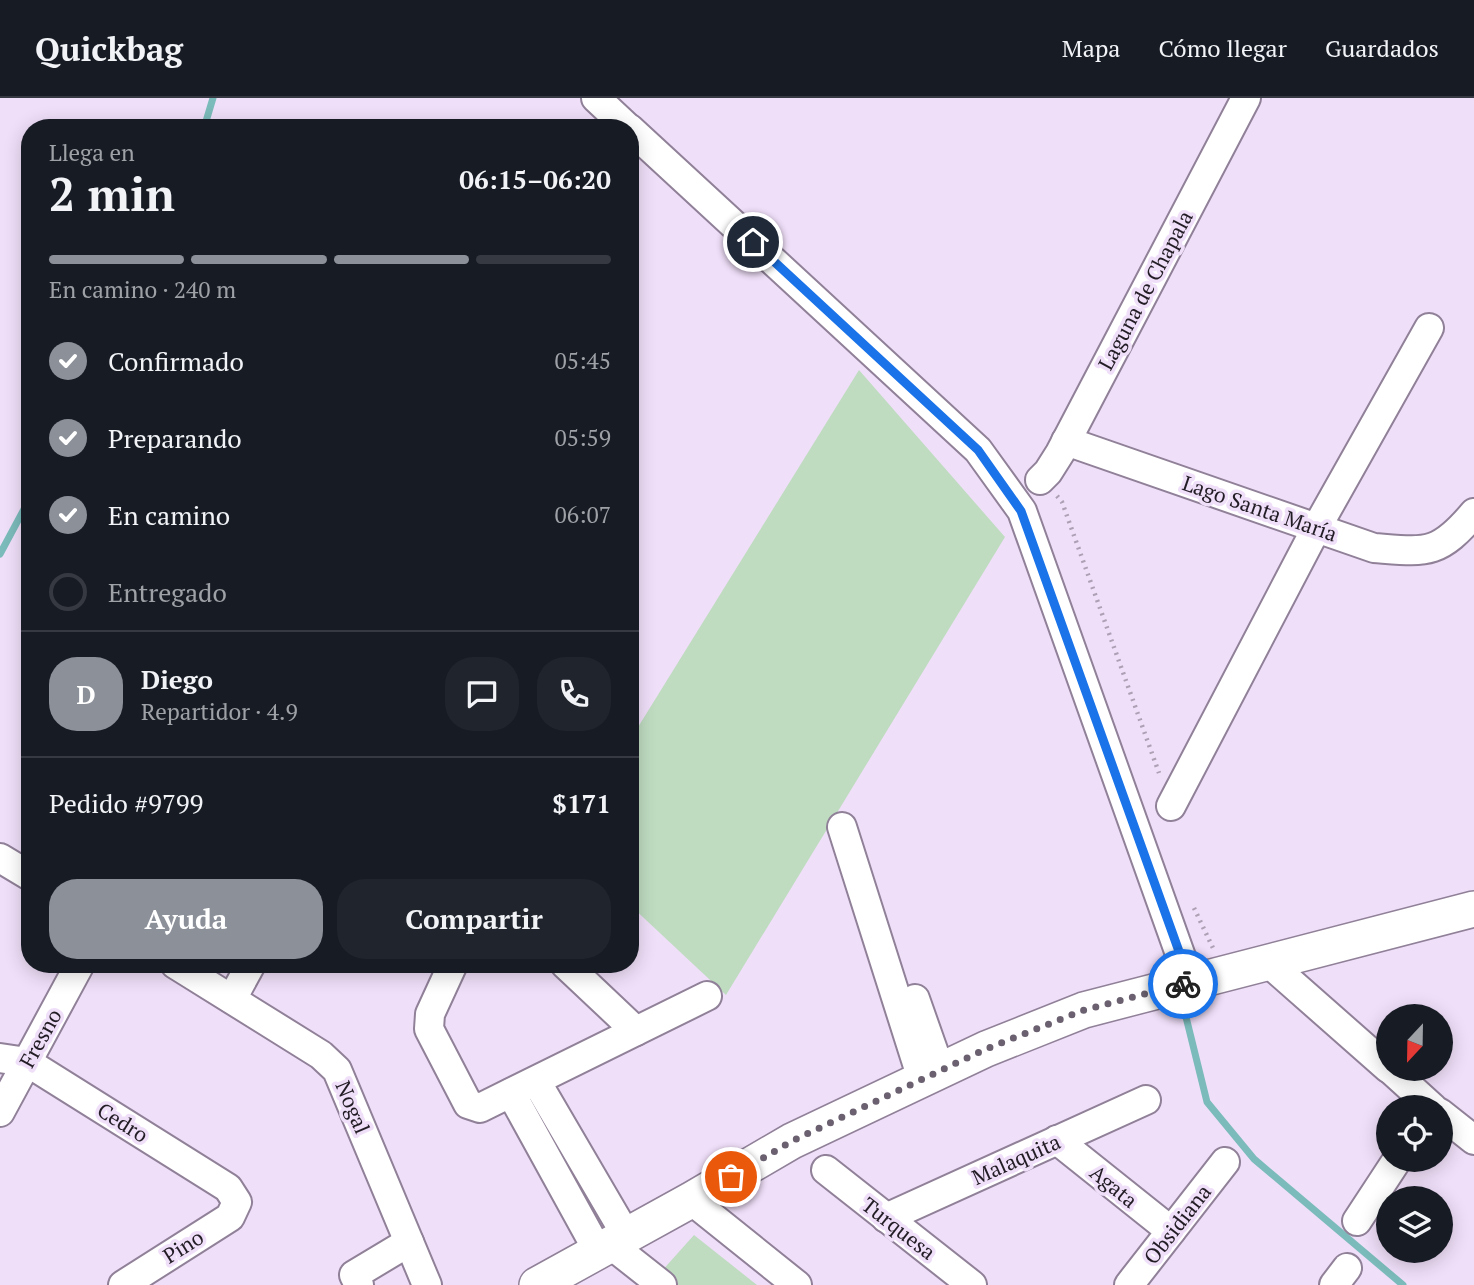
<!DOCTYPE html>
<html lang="es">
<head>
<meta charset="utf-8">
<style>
  :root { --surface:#171b24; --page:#20242c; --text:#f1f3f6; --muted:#9ea1a6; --line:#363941; --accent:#8c9099 }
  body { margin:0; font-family:"PT Serif",serif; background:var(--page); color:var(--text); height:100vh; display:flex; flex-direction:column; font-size:26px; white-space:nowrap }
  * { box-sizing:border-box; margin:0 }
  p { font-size:23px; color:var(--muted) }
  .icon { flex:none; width:38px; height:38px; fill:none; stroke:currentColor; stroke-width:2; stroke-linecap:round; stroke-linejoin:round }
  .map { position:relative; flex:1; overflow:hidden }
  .drawer { position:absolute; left:21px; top:21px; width:618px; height:854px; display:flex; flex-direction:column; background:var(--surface); border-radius:28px; box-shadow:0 4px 18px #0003 }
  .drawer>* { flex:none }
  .needle { width:46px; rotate:202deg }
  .controls { position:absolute; left:1376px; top:906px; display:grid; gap:14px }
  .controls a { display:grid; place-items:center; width:77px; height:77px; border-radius:50%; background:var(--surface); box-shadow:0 4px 18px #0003; font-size:35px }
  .pin { position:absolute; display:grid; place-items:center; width:60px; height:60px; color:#fff; margin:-30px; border:4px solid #fff; border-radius:50%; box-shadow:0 2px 7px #0007 }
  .courier { position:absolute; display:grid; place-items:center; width:70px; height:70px; margin:-35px; border:5px solid #1a73e8; border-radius:50%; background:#fff; color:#222; box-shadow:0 2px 9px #0007 }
  .summary em { font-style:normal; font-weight:700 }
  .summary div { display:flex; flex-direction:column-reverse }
  .summary { display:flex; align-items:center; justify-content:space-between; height:119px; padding:0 28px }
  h1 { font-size:46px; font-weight:700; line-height:52px }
  .bar { display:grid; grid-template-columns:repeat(4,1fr); gap:10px 7px; align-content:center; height:84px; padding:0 28px }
  .bar i { height:9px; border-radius:5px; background:var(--line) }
  .bar .selected { background:var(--accent) }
  .bar p { grid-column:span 4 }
  .line { display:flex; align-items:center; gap:18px; padding:0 28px; border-top:2px solid var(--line) }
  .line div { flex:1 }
  .round { display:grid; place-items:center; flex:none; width:74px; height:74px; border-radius:28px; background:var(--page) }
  ol { padding:0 28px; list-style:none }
  li { display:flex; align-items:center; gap:21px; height:77px }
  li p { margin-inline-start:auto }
  li .icon { padding:7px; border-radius:50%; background:var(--accent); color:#fff; stroke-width:4 }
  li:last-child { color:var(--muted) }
  li i { width:38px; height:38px; border:4px solid var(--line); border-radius:50% }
  .action { display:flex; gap:14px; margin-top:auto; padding:14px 28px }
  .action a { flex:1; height:80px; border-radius:28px; background:var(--accent); color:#fff; font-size:28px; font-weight:700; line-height:80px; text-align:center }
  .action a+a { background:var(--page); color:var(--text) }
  header { display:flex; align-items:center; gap:42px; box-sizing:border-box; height:98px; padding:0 35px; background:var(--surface); border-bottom:2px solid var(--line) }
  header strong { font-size:33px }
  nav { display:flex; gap:38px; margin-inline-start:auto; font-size:24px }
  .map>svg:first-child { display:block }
  .green { fill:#bfdcc1 }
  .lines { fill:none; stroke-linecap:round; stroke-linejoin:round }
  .stream { stroke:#7cbbbb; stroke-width:7 }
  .minor-casing { stroke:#908098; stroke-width:32 }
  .major-casing { stroke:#908098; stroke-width:38 }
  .path { stroke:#ada0b4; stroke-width:4.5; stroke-dasharray:2 5; stroke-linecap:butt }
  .minor { stroke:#fff; stroke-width:28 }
  .major { stroke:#fff; stroke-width:35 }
  .done { stroke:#6a606f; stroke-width:7; stroke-dasharray:0 12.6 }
  .route { stroke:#1a73e8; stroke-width:9 }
  .labels { text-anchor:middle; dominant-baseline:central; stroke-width:7; stroke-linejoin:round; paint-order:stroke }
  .street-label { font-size:21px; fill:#221c25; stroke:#f0dff9 }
</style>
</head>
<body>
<header>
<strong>Quickbag</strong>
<nav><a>Mapa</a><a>Cómo llegar</a><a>Guardados</a></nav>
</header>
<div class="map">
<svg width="1474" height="1187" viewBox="0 0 1474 1187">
  <rect width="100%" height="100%" fill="#f0dff9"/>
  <g class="green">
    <path d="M 859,272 L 1005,439 L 726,897 L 630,807 L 630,642 Z"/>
    <path d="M 694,1137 L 757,1187 L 676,1187 L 660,1175 Z"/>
  </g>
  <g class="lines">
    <g class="stream">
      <path d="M 204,30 L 213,0"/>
      <path d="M 0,456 L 30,400"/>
      <path d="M 1185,915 L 1207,1004 L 1254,1061 L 1403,1187"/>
    </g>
    <g class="minor-casing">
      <g id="minor">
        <path d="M 596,0 L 628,30"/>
        <path d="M 630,31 L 978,352 L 1022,413 L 1190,884"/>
        <path d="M 1066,343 L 1374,450 C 1426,454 1438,458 1474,415"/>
        <path d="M 1040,382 L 1048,374 L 1060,355 L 1246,0"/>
        <path d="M 1171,708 L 1317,429 L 1429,230"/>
        <path d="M 842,729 L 922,981"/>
        <path d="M 0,760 L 30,778"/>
        <path d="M 175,866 L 321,957 L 337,972 L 427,1187"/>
        <path d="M 453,866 L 430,916 L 429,931 L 468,1006 L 480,1010 L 707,898"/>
        <path d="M 565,866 L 636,933"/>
        <path d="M 1270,866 L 1388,970"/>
        <path d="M 232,901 L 251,866"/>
        <path d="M 915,901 L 940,972"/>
        <path d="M 0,960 L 27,964 L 228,1090 L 237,1104 L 230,1119 L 123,1187"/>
        <path d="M 1390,971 L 1433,1010"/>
        <path d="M 536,983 L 626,1137"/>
        <path d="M 511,995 L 598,1153"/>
        <path d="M 0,1014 L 80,866"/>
        <path d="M 1440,1015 L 1474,1042"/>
        <path d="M 1057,1042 L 1171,1133"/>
        <path d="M 826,1072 L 972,1187"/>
        <path d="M 691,1102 L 797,1187"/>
        <path d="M 886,1120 L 1146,1002"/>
        <path d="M 1357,1123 L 1397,1062"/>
        <path d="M 610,1146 L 662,1187"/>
        <path d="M 359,1187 L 354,1177 L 409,1144"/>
        <path d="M 1129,1187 L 1225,1064"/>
        <path d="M 1334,1187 L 1347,1170"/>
      </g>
    </g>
    <g class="major-casing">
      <path id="major" d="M 537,1187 L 691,1102 L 792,1043 L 986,951 L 1084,912 L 1474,811"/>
    </g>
    <g class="path">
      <path d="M 1057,398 L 1062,404 L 1159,675"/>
      <path d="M 1194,810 L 1213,850"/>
    </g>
    <use href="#minor" class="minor"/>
    <use href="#major" class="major"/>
  </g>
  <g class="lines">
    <path class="done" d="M 731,1079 L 792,1043 L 986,951 L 1084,912 L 1183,886"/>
    <path class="route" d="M 753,144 L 978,352 L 1021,413 L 1190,884 L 1183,886"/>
  </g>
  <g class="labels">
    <g class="street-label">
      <text transform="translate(1145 192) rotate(-62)">Laguna de Chapala</text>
      <text transform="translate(1260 410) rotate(19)">Lago Santa María</text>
      <text transform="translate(40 940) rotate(-61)">Fresno</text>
      <text transform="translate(353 1009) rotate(67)">Nogal</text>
      <text transform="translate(123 1024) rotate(32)">Cedro</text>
      <text transform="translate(1016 1061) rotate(-24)">Malaquita</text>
      <text transform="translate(1114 1088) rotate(39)">Agata</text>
      <text transform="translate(1177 1126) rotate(-52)">Obsidiana</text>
      <text transform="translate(899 1130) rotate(38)">Turquesa</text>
      <text transform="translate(183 1148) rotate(-32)">Pino</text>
    </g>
  </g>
</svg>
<div class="controls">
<a><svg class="needle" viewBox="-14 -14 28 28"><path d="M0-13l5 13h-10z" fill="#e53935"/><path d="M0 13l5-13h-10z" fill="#9ea1a6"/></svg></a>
<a><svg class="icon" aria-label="locate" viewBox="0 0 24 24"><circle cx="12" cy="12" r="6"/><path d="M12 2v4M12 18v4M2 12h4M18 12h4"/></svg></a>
<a><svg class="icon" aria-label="layers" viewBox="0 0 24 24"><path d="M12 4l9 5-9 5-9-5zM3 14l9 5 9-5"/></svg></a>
</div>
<div class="pin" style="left:731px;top:1079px;background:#ea580c"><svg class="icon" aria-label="bag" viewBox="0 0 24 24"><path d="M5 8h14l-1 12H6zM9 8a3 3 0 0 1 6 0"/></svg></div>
<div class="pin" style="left:753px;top:144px;background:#1f2937"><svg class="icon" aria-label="home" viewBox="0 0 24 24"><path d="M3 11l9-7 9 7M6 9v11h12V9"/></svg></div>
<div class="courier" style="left:1183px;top:886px"><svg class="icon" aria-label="bike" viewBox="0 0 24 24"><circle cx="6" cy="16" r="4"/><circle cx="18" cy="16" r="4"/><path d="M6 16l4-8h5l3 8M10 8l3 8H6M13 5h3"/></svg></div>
<section class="drawer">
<div class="summary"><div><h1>2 min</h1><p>Llega en</p></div><em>06:15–06:20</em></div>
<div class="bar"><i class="selected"></i><i class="selected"></i><i class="selected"></i><i></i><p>En camino · 240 m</p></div>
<ol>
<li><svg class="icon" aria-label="check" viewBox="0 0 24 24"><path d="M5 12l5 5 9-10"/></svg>Confirmado<p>05:45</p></li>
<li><svg class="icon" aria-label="check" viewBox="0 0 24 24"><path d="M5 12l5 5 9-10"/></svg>Preparando<p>05:59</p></li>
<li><svg class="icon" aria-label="check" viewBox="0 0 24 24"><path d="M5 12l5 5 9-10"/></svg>En camino<p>06:07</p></li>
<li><i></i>Entregado</li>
</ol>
<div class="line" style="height:126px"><b class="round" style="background:var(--accent);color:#fff">D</b><div><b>Diego</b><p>Repartidor · 4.9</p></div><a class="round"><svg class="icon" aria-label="chat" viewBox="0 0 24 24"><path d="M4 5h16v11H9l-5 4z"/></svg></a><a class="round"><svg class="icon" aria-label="phone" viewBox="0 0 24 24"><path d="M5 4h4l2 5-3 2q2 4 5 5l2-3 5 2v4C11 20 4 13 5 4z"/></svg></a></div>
<div class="line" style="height:91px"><div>Pedido #9799</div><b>$171</b></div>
<div class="action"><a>Ayuda</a><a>Compartir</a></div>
</section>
</div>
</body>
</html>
